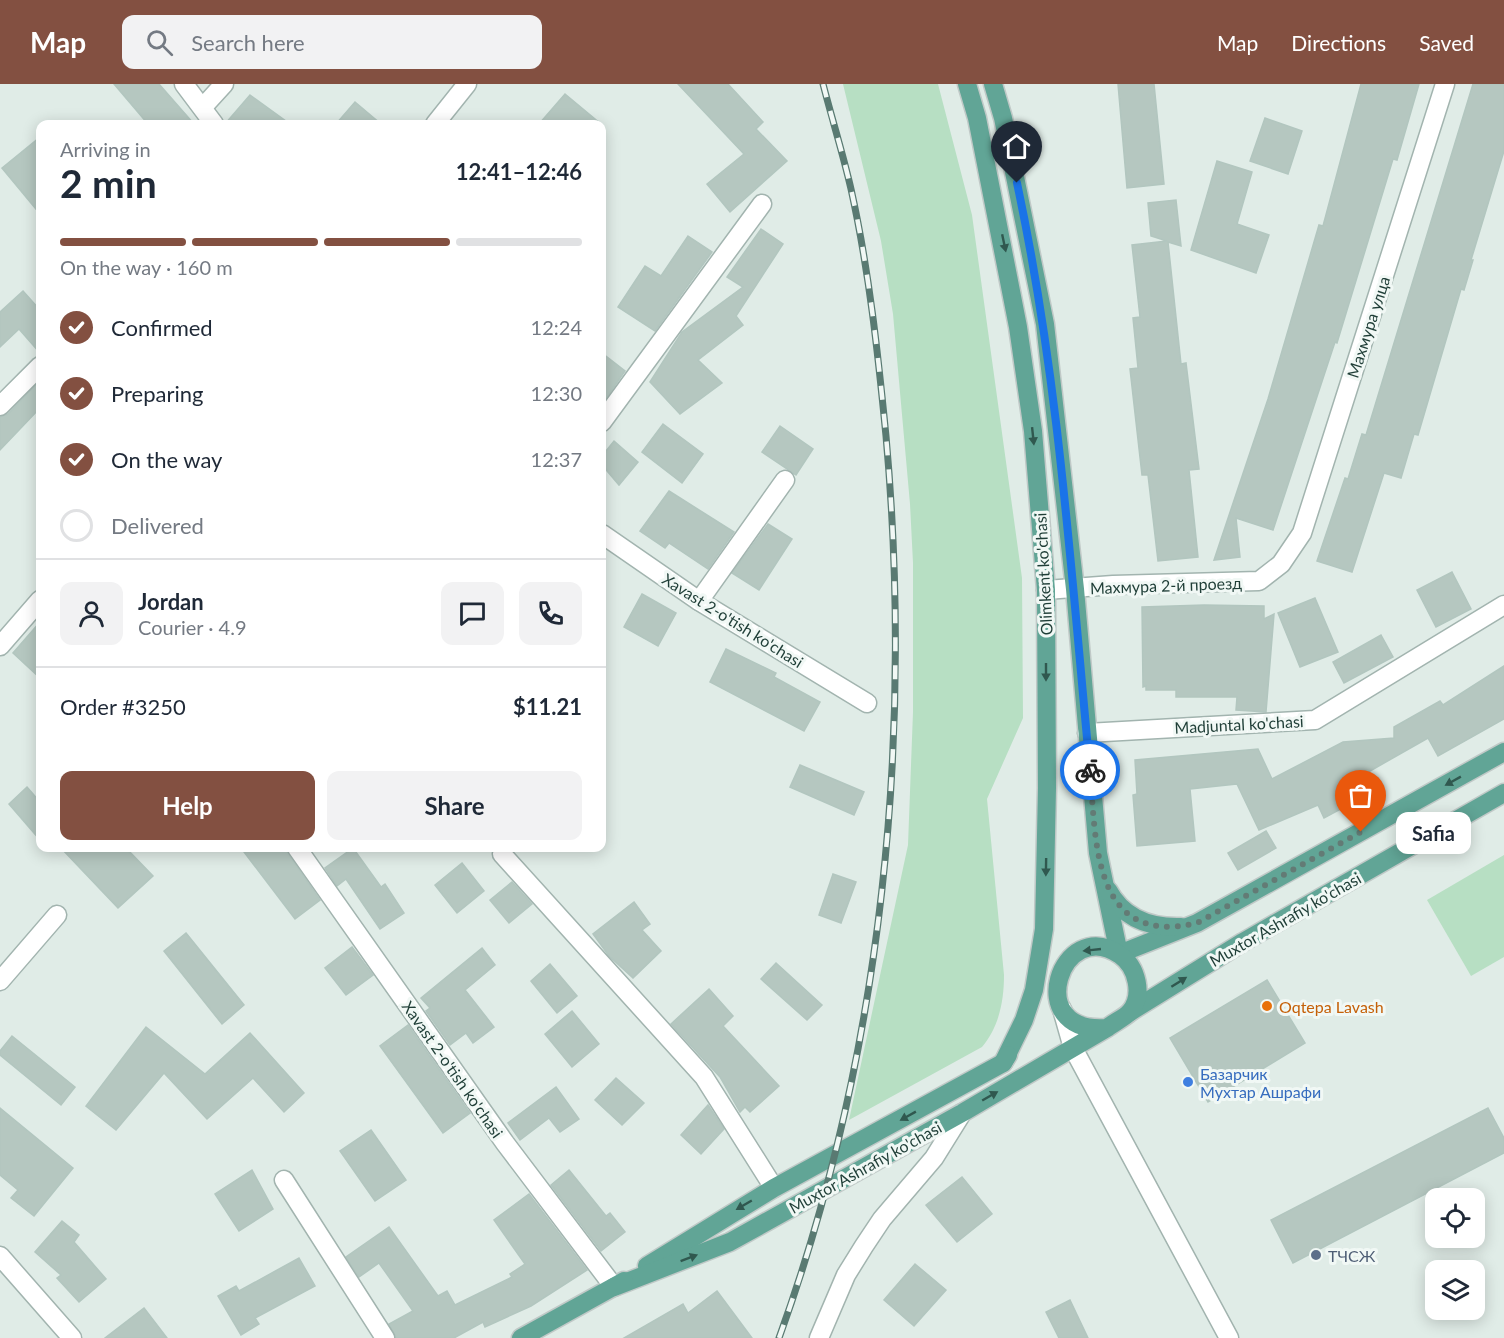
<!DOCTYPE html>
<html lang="en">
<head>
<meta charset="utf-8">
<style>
  :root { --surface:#fff; --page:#f2f2f3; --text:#1f2937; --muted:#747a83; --line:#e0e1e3; --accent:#835041 }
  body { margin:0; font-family:Lato,sans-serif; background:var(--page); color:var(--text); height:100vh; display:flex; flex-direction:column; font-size:22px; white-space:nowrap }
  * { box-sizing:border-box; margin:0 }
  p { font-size:20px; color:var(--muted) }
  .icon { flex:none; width:33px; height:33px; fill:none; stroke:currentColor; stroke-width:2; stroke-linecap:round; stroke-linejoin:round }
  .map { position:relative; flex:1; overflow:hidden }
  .details { position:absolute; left:36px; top:36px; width:570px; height:732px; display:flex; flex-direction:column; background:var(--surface); border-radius:12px; box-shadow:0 3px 15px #0003 }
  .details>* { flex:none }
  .fabs { position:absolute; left:1425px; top:1104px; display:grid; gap:12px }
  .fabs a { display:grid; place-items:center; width:60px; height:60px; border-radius:12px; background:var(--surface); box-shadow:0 3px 15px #0003; font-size:30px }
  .pin { position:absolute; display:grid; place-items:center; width:51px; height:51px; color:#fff; margin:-62px -26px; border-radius:50% 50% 50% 0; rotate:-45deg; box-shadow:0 0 6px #0007 }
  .pin .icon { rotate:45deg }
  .courier { position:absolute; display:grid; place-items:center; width:60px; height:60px; margin:-30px; border:4px solid #1a73e8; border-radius:50%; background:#fff; color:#222; box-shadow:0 2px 8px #0007 }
  .bubble { position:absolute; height:42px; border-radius:12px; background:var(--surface); box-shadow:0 3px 15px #0003; font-size:20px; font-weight:700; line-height:42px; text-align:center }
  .head em { font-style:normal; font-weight:700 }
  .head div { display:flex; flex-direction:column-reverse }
  .head { display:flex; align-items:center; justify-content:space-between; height:102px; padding:0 24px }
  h1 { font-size:39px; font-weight:700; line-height:45px }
  .bar { display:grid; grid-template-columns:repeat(4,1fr); gap:9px 6px; align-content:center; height:72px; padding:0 24px }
  .bar i { height:8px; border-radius:4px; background:var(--line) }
  .bar .current { background:var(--accent) }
  .bar p { grid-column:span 4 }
  .line { display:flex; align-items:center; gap:15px; padding:0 24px; border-top:2px solid var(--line) }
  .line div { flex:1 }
  .round { display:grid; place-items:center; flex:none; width:63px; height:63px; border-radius:12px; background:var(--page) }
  ol { padding:0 24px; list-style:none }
  li { display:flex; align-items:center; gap:18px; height:66px }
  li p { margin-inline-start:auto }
  li .icon { padding:6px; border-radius:50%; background:var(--accent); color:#fff; stroke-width:4 }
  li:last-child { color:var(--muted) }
  li i { width:33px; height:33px; border:3px solid var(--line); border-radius:50% }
  .primary-button { display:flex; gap:12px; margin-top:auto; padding:12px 24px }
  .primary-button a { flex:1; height:69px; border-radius:12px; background:var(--accent); color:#fff; font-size:24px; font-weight:700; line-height:69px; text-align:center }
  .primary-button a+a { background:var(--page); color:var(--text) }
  header { display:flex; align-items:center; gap:36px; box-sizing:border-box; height:84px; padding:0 30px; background:var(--accent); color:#fff }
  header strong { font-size:28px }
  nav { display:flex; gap:33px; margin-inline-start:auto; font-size:21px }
  .search { width:420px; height:54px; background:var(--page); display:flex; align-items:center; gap:15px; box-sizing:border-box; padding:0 21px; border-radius:12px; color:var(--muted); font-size:22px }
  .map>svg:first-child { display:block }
  .green { fill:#b7dfc3 }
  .building { fill:#b5c7c0; stroke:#b2c6bf; stroke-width:1.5 }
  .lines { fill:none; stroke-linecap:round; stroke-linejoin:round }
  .minor-casing { stroke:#a2b4af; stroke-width:21 }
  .major-casing { stroke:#c0c9c7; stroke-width:21 }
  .minor { stroke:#fff; stroke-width:18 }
  .major { stroke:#61a596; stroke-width:18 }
  .rail-casing { stroke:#597a72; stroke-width:7 }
  .rail { stroke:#f1f8f5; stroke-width:4.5; stroke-dasharray:14; stroke-linecap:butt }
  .oneway { fill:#30584f }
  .done { stroke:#637b75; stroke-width:6; stroke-dasharray:0 10.8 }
  .route { stroke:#1a73e8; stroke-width:8 }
  .food-dot { fill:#e8710a; stroke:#f1f8f5; stroke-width:2 }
  .shop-dot { fill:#3f7fe0; stroke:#f1f8f5; stroke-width:2 }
  .service-dot { fill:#5c6f8a; stroke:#f1f8f5; stroke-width:2 }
  .labels { text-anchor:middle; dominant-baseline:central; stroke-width:6; stroke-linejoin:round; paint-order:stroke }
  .street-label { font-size:16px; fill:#1f3e37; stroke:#f1f8f5 }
  .food-label { font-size:16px; fill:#c56008; stroke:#f1f8f5; text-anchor:start }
  .shop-label { font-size:16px; fill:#366cbe; stroke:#f1f8f5; text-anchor:start }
  .service-label { font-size:16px; fill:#4e5e75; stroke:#f1f8f5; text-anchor:start }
</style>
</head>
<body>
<header>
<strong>Map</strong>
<div class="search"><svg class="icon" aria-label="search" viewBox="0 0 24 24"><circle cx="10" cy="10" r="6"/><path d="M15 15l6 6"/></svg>Search here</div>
<nav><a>Map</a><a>Directions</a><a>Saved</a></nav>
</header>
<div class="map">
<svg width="1504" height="1254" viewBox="0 0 1504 1254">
  <rect width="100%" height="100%" fill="#e0ece7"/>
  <g class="green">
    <path d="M 843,0 L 938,0 L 972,131 L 1022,494 L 1023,634 L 987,715 L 1004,891 C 1004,917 999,943 982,963 L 849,1036 L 908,761 L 913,628 L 913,479 L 910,420 L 893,230 L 881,157 Z"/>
    <path d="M 1504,771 L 1504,873 L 1471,892 L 1427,816 Z"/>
  </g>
  <g class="building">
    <path d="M 114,0 L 159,0 L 194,40 L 148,40 Z"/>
    <path d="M 678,0 L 728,0 L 763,38 L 756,45 L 787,77 L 730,128 L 707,100 L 744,70 Z"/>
    <path d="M 1118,0 L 1154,0 L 1164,100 L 1127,104 Z"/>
    <path d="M 1361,0 L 1419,0 L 1397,76 L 1393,75 L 1337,259 L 1335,258 L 1273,446 L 1236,434 L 1240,473 L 1214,476 L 1268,315 L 1319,141 L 1323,142 Z"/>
    <path d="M 1473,0 L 1504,0 L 1504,67 L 1471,176 L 1473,176 L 1464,206 L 1461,205 L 1418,351 L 1414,350 L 1401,394 L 1384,389 L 1352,488 L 1317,477 L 1345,394 L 1348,395 L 1362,350 L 1366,351 Z"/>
    <path d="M 565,10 L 601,40 L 539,40 Z"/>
    <path d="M 250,11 L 290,40 L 225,40 Z"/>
    <path d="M 355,18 L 381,40 L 336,40 Z"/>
    <path d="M 1265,34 L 1302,47 L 1288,90 L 1250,77 Z"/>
    <path d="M 40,53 L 40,130 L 2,84 Z"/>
    <path d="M 1217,77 L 1252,88 L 1237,140 L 1269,151 L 1256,189 L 1191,166 Z"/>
    <path d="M 1176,116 L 1181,162 L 1168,158 L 1181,280 L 1186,279 L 1199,385 L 1189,386 L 1198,473 L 1158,477 L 1148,391 L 1142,391 L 1130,285 L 1138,284 L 1133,234 L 1140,233 L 1132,161 L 1167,157 L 1151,152 L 1148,119 Z"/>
    <path d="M 761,145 L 783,160 L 736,232 L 743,241 L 698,276 L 722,299 L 680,330 L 650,298 L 682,248 L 743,203 L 727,193 Z"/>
    <path d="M 688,152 L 712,168 L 655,247 L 618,223 L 645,182 L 661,192 Z"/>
    <path d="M 23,207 L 40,226 L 40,269 L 19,245 L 0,263 L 0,228 Z"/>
    <path d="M 602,269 L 625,287 L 602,320 Z"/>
    <path d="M 40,297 L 40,324 L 0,366 L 0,333 L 8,330 Z"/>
    <path d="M 663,340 L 703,370 L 682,399 L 642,368 Z"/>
    <path d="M 780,342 L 813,365 L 796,391 L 762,368 Z"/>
    <path d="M 614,357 L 638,378 L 619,401 L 602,381 L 602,372 Z"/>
    <path d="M 669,407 L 734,448 L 708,485 L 669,459 L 665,464 L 640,447 Z"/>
    <path d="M 768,440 L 792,455 L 759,506 L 732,489 Z"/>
    <path d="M 1452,488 L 1471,525 L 1436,543 L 1417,506 Z"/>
    <path d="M 642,510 L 676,529 L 658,562 L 624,543 Z"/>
    <path d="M 1315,514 L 1338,568 L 1300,583 L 1278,529 Z"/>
    <path d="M 1204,521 L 1264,522 L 1264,535 L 1274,530 L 1266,628 L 1236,626 L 1237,613 L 1176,613 L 1176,606 L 1146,606 L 1146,602 L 1143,603 L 1142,523 Z"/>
    <path d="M 40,538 L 40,594 L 13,569 Z"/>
    <path d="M 1381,551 L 1393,573 L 1344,599 L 1333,578 Z"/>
    <path d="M 726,565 L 776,589 L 774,593 L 820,618 L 804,647 L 710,598 Z"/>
    <path d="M 1504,582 L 1504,635 L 1438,672 L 1428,654 L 1356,695 L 1365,712 L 1324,734 L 1318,721 L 1259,746 L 1237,700 L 1190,705 L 1195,757 L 1137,762 L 1133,711 L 1137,710 L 1135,676 L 1258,665 L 1272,695 L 1343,658 L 1394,654 L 1394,643 L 1440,617 L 1443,621 Z"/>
    <path d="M 800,681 L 864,708 L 854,731 L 790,703 Z"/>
    <path d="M 27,703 L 40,718 L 40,756 L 9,720 Z"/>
    <path d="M 1266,747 L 1276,764 L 1238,786 L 1228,769 Z"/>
    <path d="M 61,764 L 126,764 L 153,792 L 118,824 Z"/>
    <path d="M 241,764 L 286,764 L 288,770 L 320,816 L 295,835 Z"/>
    <path d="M 353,764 L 381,803 L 385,800 L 404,829 L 380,845 L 346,795 L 337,802 L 325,784 Z"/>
    <path d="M 462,779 L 484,807 L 457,829 L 435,801 Z"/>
    <path d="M 833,790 L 856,798 L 841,839 L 819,831 Z"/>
    <path d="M 512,798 L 532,820 L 509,839 L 490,816 Z"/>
    <path d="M 634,818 L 650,840 L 642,846 L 661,867 L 633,894 L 609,872 L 593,850 Z"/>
    <path d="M 186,849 L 244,921 L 222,940 L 164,867 Z"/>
    <path d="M 352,863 L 373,891 L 346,911 L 325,884 Z"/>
    <path d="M 482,864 L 495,881 L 465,906 L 494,943 L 473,959 L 466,949 L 450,961 L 426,927 L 430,924 L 421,914 Z"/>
    <path d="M 776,879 L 822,921 L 807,936 L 761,895 Z"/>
    <path d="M 550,880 L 577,912 L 557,929 L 531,897 Z"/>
    <path d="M 1267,896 L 1305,959 L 1208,1018 L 1170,954 Z"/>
    <path d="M 709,905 L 733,932 L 723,942 L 779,1002 L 750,1028 L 745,1023 L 740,1028 L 720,993 L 671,940 Z"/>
    <path d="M 572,927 L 599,960 L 572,983 L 545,950 Z"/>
    <path d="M 408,941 L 470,1029 L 443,1049 L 380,962 Z"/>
    <path d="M 146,943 L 205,990 L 250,949 L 304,1009 L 284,1028 L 253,994 L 207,1035 L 164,989 L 116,1046 L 86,1022 Z"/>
    <path d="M 12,952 L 75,1003 L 61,1021 L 0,971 L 0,967 Z"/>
    <path d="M 616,994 L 644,1019 L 622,1041 L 595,1016 Z"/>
    <path d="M 556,1003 L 579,1035 L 560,1048 L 549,1034 L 520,1056 L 508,1039 Z"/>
    <path d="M 708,1021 L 724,1045 L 701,1070 L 681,1051 Z"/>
    <path d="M 0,1024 L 73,1084 L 34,1132 L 11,1114 L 18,1106 L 0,1091 Z"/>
    <path d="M 1488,1024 L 1504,1054 L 1504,1069 L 1293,1179 L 1271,1136 Z"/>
    <path d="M 371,1046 L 406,1096 L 375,1117 L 340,1067 Z"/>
    <path d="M 252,1086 L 273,1125 L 239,1147 L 215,1110 Z"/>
    <path d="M 569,1086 L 606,1132 L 610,1129 L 625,1148 L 601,1167 L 551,1101 Z"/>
    <path d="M 962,1093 L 992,1130 L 957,1158 L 926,1121 Z"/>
    <path d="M 529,1110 L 587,1186 L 531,1222 L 485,1243 L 483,1238 L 454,1254 L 396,1254 L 389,1240 L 413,1227 L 379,1179 L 359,1193 L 346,1173 L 389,1143 L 438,1212 L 447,1207 L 455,1221 L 512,1193 L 510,1190 L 525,1180 L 494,1136 Z"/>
    <path d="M 62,1137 L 79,1151 L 74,1158 L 106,1195 L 79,1218 L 57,1194 L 61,1191 L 35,1168 Z"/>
    <path d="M 299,1174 L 315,1202 L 255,1234 L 259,1240 L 241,1251 L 218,1212 L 236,1202 L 239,1207 Z"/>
    <path d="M 915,1180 L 946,1206 L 914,1242 L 884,1216 Z"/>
    <path d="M 717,1207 L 752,1254 L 624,1254 L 683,1220 L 688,1229 Z"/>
    <path d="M 1070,1216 L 1088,1254 L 1059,1254 L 1046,1228 Z"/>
    <path d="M 144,1224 L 167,1254 L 105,1254 Z"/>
  </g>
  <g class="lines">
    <g class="minor-casing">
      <g id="minor">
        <path d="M 184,0 L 214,40"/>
        <path d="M 203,23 L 224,0"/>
        <path d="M 435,40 L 467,0"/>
        <path d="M 0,322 L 40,282"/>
        <path d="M 602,338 L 762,120"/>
        <path d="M 602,450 L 699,517 L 867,619"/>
        <path d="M 1046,506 L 1113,501 L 1259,497 L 1281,480 L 1302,449 L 1445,0"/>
        <path d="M 699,517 L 785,396"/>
        <path d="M 0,562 L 40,516"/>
        <path d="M 1087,649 L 1315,636 L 1504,521"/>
        <path d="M 297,764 L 505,1059 L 614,1203"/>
        <path d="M 502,770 L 704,993 L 774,1104"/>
        <path d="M 0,897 L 57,831"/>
        <path d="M 1062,925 L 1073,964 L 1229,1254"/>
        <path d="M 284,1096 L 385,1254"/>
        <path d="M 0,1172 L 72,1254"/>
        <path d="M 819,1254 L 846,1191 L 864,1162 L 882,1135 L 934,1074 L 962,1029"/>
      </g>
    </g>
    <g class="major-casing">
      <g id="major">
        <path d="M 967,0 L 977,34 L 1018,243 L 1033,347 L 1046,506 L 1047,704 L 1044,845 L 1034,906 L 1024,936 L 1003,979"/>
        <path d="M 993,0 L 1003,34 L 1045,240 L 1075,505 L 1098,769 L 1119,870 L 1197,839 L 1504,668"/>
        <path d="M 1108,806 C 1123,834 1150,844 1181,843"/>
        <path d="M 1130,928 L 1243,858 L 1504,709"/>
        <path d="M 647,1182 L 774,1104 L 1003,979 L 1008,971"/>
        <path d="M 614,1203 L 730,1158 L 962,1029 L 1107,944 C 1113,939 1124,934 1130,928 C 1144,911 1137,883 1120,871 C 1061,830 1021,951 1107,944"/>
        <path d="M 521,1254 L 624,1197"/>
      </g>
    </g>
    <use href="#minor" class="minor"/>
    <use href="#major" class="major"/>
    <g class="rail-casing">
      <path id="rail" d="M 779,1254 C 883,967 913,654 886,352 C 878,270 869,186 851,105 C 843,70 832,35 823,0"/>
    </g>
    <use href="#rail" class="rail"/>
  </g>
  <defs><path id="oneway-solid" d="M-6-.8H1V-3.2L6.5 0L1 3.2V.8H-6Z" transform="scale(1.5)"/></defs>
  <g class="oneway">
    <use href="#oneway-solid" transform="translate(1004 159) rotate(78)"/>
    <use href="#oneway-solid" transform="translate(1033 352) rotate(84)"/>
    <use href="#oneway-solid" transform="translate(1046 588) rotate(90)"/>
    <use href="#oneway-solid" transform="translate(1453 697) rotate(151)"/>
    <use href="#oneway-solid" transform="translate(1046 783) rotate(91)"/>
    <use href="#oneway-solid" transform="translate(1092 866) rotate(174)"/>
    <use href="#oneway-solid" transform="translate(1179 898) rotate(-32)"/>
    <use href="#oneway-solid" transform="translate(990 1012) rotate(-30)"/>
    <use href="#oneway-solid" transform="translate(908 1032) rotate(151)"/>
    <use href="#oneway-solid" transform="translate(744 1121) rotate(150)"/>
    <use href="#oneway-solid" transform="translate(689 1174) rotate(-21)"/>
  </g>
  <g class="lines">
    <path class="done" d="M 1090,686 C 1096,757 1092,864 1197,839 L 1361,748"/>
    <path class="route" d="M 1017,99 C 1059,295 1071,488 1090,686"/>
  </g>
  <circle class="food-dot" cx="1267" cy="922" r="6"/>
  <circle class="shop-dot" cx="1188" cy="998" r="6"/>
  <circle class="service-dot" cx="1316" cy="1171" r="6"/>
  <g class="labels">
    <g class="street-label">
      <text transform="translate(1368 243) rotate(-72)">Махмура улца</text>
      <text transform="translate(1043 490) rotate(-93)">Olimkent ko'chasi</text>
      <text transform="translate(1166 501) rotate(-2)">Махмура 2-й проезд</text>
      <text transform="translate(733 536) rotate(32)">Xavast 2-o'tish ko'chasi</text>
      <text transform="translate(1239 640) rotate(-3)">Madjuntal ko'chasi</text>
      <text transform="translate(1285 835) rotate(-30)">Muxtor Ashrafiy ko'chasi</text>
      <text transform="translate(453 985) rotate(55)">Xavast 2-o'tish ko'chasi</text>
      <text transform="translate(865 1083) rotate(-29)">Muxtor Ashrafiy ko'chasi</text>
    </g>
    <g class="food-label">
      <text x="1279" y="922">Oqtepa Lavash</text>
    </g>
    <g class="shop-label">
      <text x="1200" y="989">Базарчик<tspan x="1200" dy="18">Мухтар Ашрафи</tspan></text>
    </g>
    <g class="service-label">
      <text x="1328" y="1171">ТЧСЖ</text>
    </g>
  </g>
</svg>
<div class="fabs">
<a><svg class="icon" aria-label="locate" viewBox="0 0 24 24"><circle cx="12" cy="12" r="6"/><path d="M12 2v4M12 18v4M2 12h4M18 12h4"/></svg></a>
<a><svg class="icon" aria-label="layers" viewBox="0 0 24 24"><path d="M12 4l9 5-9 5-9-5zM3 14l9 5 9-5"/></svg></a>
</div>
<div class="pin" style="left:1361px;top:748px;background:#ea580c"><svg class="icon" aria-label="bag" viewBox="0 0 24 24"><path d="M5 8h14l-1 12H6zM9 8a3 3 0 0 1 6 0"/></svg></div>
<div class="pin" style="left:1017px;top:99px;background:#1f2937"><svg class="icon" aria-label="home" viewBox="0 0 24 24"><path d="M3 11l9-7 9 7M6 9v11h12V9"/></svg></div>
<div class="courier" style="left:1090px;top:686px"><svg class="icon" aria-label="bike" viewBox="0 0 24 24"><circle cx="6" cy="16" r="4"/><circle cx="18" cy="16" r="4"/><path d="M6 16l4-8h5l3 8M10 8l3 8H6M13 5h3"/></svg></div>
<div class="bubble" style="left:1396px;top:728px;width:75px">Safia</div>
<section class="details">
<div class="head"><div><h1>2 min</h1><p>Arriving in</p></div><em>12:41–12:46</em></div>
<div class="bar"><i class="current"></i><i class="current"></i><i class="current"></i><i></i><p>On the way · 160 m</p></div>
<ol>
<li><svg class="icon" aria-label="check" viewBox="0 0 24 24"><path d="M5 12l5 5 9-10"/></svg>Confirmed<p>12:24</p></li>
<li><svg class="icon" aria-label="check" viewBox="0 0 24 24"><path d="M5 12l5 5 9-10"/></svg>Preparing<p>12:30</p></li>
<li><svg class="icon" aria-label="check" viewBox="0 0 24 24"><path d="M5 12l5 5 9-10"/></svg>On the way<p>12:37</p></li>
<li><i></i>Delivered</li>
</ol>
<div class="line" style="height:108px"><a class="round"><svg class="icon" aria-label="person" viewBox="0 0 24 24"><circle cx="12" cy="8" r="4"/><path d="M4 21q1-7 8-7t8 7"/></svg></a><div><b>Jordan</b><p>Courier · 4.9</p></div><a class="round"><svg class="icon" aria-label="chat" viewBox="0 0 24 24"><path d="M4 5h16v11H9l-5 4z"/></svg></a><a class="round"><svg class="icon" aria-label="phone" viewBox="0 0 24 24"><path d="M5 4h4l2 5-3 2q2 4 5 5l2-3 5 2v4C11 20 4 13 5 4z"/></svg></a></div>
<div class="line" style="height:78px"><div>Order #3250</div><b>$11.21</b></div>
<div class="primary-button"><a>Help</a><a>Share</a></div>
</section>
</div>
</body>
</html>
